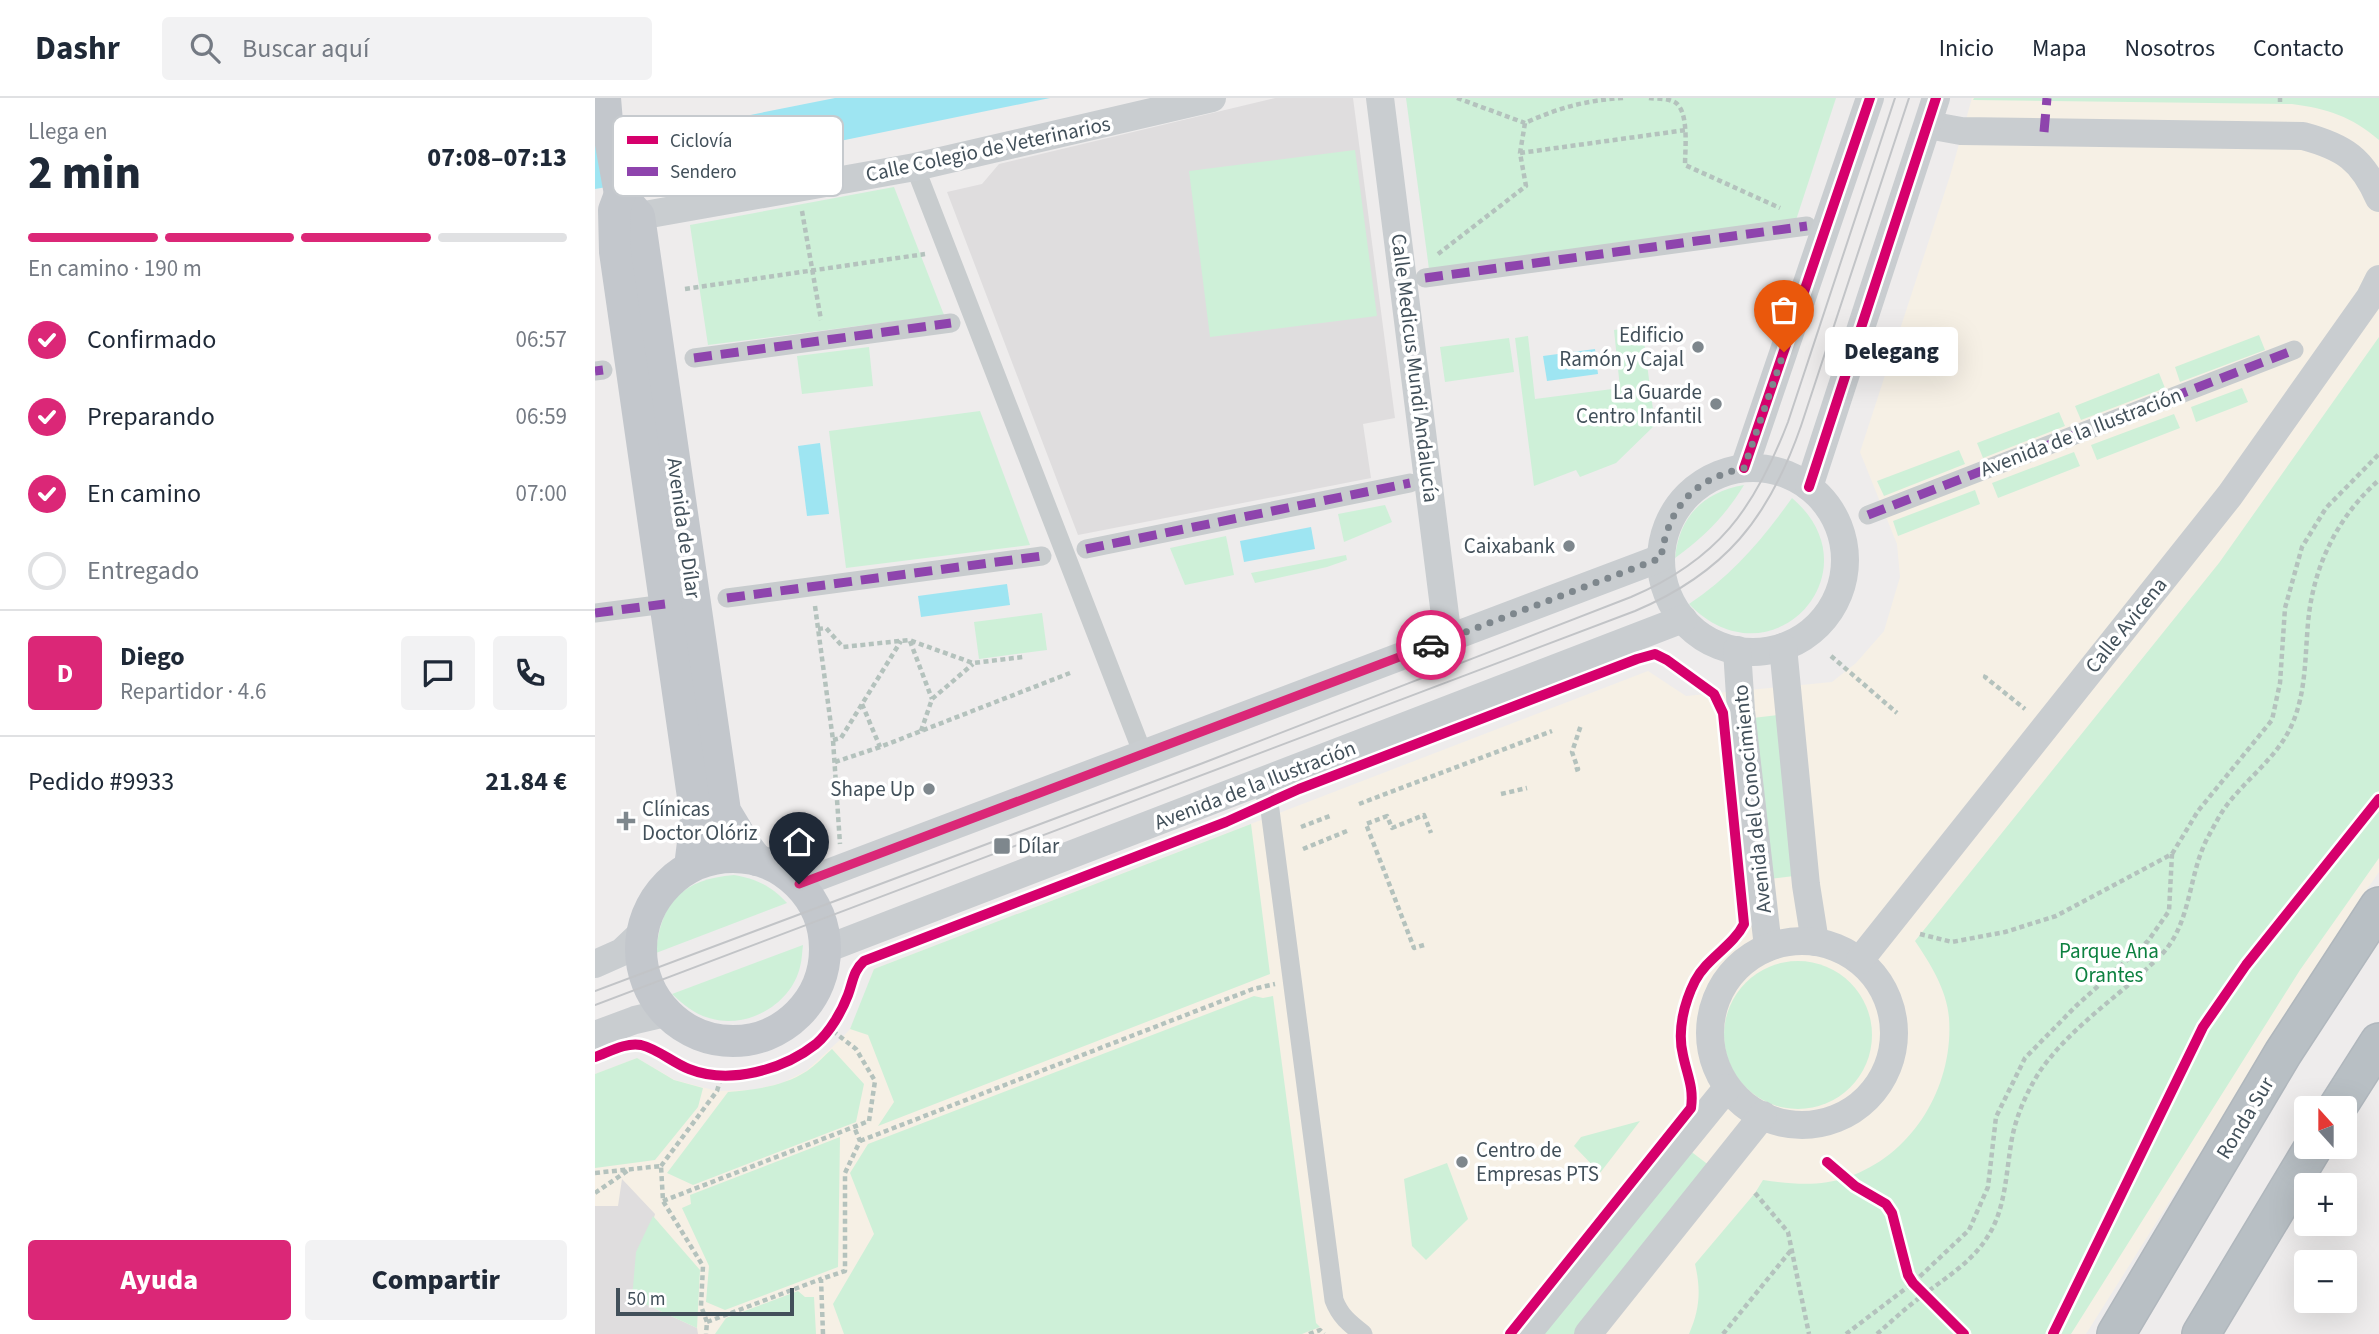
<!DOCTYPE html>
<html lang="es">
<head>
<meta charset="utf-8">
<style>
  :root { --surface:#fff; --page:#f2f2f3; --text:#1f2937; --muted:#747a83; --line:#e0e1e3; --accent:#db2777 }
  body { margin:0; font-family:"Source Sans 3",sans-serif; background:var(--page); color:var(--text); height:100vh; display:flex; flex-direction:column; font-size:26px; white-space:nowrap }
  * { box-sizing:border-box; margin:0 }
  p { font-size:23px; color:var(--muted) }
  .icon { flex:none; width:38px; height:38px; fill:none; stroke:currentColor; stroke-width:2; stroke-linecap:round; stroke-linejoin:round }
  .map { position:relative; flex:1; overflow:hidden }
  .sheet { display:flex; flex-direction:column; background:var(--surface); width:595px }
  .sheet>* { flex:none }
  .needle { width:46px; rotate:339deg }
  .tools { position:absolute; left:1699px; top:998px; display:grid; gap:14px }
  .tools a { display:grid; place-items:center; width:63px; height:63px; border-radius:7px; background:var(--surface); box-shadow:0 7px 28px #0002; font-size:35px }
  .scale { position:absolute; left:21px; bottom:18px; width:178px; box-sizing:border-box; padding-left:7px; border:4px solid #42505a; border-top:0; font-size:19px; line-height:24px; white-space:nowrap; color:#42505a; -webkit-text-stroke:5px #fff; paint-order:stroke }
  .pin { position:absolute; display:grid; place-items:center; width:60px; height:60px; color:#fff; margin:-72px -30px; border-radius:50% 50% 50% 0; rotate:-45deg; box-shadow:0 0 7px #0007 }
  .pin .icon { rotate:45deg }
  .courier { position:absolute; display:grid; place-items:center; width:70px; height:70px; margin:-35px; border:5px solid #db2777; border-radius:50%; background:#fff; color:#222; box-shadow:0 2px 9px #0007 }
  .bubble { position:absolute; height:49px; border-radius:7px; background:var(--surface); box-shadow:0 7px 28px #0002; font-size:23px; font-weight:800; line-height:49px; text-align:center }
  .head em { font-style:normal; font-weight:800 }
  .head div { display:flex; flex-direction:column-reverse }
  .head { display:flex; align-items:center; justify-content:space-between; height:119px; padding:0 28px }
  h1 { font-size:46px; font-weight:800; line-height:52px }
  .bar { display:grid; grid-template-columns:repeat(4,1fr); gap:10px 7px; align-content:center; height:84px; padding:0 28px }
  .bar i { height:9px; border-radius:5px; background:var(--line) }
  .bar .selected { background:var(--accent) }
  .bar p { grid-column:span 4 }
  .line { display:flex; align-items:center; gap:18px; padding:0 28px; border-top:2px solid var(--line) }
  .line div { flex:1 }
  .round { display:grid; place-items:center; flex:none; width:74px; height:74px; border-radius:7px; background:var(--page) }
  ol { padding:0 28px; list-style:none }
  li { display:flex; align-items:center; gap:21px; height:77px }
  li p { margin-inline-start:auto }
  li .icon { padding:7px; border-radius:50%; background:var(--accent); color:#fff; stroke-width:4 }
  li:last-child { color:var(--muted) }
  li i { width:38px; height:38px; border:4px solid var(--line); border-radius:50% }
  .primary-button { display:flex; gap:14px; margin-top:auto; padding:14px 28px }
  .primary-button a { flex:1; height:80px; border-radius:7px; background:var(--accent); color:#fff; font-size:28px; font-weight:800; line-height:80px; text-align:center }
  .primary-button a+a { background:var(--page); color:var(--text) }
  header { display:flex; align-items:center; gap:42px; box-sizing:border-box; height:98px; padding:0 35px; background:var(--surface); border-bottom:2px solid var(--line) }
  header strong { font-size:33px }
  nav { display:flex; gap:38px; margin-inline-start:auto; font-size:24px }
  .search { width:490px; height:63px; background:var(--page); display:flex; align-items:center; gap:18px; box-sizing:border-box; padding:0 24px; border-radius:7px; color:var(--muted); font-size:26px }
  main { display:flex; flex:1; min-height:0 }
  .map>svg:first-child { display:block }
  .commercial { fill:#f6f0e5 }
  .education { fill:#dfddde }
  .green { fill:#cef0d8 }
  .water { fill:#9ee5f2 }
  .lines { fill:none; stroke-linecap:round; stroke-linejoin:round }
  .highway-casing { stroke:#b0b7bd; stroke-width:40 }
  .path { stroke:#b4c2bd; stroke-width:4.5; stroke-dasharray:5 3.5; stroke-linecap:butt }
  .street { stroke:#c8ccce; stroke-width:19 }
  .secondary { stroke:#c9cdd0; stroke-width:28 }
  .primary { stroke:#c3c7cc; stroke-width:32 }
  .highway { stroke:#b8bfc4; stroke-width:37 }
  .tram { stroke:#c2c4c7; stroke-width:2 }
  .quiet { stroke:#8e44ad; stroke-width:9; stroke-dasharray:18 9; stroke-linecap:butt }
  .cycleway-casing { stroke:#fff; stroke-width:15 }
  .cycleway { stroke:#d6006c; stroke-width:10 }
  .done { stroke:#7e878d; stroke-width:7; stroke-dasharray:0 12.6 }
  .route { stroke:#db2777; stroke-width:9 }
  .poi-dot { fill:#7e878d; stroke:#fff; stroke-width:2.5 }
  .labels { text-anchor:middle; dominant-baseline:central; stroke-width:7; stroke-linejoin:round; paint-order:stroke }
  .street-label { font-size:21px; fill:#42505a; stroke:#fff }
  .poi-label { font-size:21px; fill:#42505a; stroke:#fff; text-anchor:end }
  .park-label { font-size:21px; fill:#0d8140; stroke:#fff }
  .key { fill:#fff; stroke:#c6cace; stroke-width:2 }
  .key-label { font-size:19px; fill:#42505a }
</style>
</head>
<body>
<header>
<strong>Dashr</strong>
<div class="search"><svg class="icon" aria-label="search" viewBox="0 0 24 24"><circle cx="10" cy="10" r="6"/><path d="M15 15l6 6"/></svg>Buscar aquí</div>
<nav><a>Inicio</a><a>Mapa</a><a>Nosotros</a><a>Contacto</a></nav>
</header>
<main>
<section class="sheet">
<div class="head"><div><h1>2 min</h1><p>Llega en</p></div><em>07:08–07:13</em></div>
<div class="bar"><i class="selected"></i><i class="selected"></i><i class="selected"></i><i></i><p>En camino · 190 m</p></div>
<ol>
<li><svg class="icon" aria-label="check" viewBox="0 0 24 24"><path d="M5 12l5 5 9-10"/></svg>Confirmado<p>06:57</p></li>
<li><svg class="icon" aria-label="check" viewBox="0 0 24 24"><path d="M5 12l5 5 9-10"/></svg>Preparando<p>06:59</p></li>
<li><svg class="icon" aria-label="check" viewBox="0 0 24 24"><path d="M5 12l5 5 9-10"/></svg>En camino<p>07:00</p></li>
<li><i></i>Entregado</li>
</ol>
<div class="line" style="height:126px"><b class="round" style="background:var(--accent);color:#fff">D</b><div><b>Diego</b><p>Repartidor · 4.6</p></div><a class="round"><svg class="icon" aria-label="chat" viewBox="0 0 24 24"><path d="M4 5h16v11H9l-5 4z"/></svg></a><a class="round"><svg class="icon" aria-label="phone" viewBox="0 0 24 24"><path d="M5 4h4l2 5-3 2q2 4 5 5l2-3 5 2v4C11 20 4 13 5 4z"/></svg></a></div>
<div class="line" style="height:91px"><div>Pedido #9933</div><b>21.84 €</b></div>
<div class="primary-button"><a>Ayuda</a><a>Compartir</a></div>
</section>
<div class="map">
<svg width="1784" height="1236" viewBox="0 0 1784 1236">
  <rect width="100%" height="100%" fill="#eeecec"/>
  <path class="commercial" d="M 1377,0 L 1784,0 L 1784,774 L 1766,800 L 1491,1236 L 0,1236 L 0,976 L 42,960 L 80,982 L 122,993 L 158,992 L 187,985 L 211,973 L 247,940 L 255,931 L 269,900 L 279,871 L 1053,573 L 1091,598 L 1237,584 L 1261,565 L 1289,533 L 1305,479 L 1302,446 L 1265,354 L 1355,78 Z"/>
  <g class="education">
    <path d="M 680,0 L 758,0 L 800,320 L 768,326 L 776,380 L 483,437 L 352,94 L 387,86 L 404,66 Z"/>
    <path d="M 27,1081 L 60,1116 L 37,1200 L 102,1230 L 103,1236 L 0,1236 L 0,1108 L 23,1108 Z"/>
  </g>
  <g class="green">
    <path d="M 811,0 L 1241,0 L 1201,122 L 834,171 Z"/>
    <path d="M 1379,0 L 1784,0 L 1784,42 C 1756,18 1733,11 1697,6 L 1378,2 Z"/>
    <path d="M 760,52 L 782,218 L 615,239 L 594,73 Z"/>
    <path d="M 299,89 L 349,217 L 113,247 L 95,127 Z"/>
    <path d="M 1047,228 L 1060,327 L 1021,365 L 985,379 L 981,372 L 939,388 L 920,240 L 933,238 L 940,301 L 1025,290 L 1019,232 Z"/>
    <path d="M 1664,237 L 1670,252 L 1585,284 L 1580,269 Z"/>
    <path d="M 1784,239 L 1784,760 L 1705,872 L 1476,1236 L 1094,1236 C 1105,1211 1106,1192 1100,1166 L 1160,1095 L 1168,1082 C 1196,1086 1225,1089 1253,1079 C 1318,1057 1359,988 1354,920 C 1352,892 1335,865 1320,843 L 1624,465 Z"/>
    <path d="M 914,240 L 919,274 L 850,284 L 845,249 Z"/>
    <path d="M 274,249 L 278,288 L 207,296 L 202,258 Z"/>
    <path d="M 1564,275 L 1570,290 L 1486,322 L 1480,308 Z"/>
    <path d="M 1647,290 L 1653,304 L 1601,324 L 1596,309 Z"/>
    <path d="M 385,313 L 435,447 L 251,470 L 234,333 Z"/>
    <path d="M 1464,314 L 1470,328 L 1388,360 L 1382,345 Z"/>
    <path d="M 1579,316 L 1585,330 L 1502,362 L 1496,347 Z"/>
    <path d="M 1364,352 L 1370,366 L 1289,398 L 1282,383 Z"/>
    <path d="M 1479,354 L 1485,368 L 1403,400 L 1397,385 Z"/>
    <path d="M 1149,387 C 1131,417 1109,439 1080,460 C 1084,418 1109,394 1149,387 Z"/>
    <path d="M 1380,392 L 1385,406 L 1303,438 L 1298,423 Z"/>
    <path d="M 1197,400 C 1284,474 1175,590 1094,506 C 1137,477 1167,442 1197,400 Z"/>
    <path d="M 790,407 L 797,424 L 749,444 L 743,416 Z"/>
    <path d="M 631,438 L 639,477 L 590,487 L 575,450 Z"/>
    <path d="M 751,457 L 752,462 L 732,469 L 660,485 L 656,475 Z"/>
    <path d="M 447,515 L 452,552 L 384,561 L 379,524 Z"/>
    <path d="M 1183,617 L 1199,778 L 1174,781 L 1158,620 Z"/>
    <path d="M 656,726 L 675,876 L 283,1028 L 299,1004 L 273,937 L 255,931 L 279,871 Z"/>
    <path d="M 139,777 C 162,781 176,788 192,805 L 61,855 C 65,804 88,781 139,777 Z"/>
    <path d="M 208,847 C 207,854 207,862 205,869 C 196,907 151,932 114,920 C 99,916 88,906 77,896 Z"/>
    <circle cx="1203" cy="937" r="74"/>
    <path d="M 659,898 L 668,900 L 678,898 L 721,1225 L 725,1229 L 707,1236 L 249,1236 L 238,1206 L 279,1136 L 255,1075 L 273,1046 Z"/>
    <path d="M 237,951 L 269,986 L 261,1024 L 98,1087 L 72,1075 L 133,994 C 160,992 189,988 212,973 C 221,967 229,958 237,951 Z"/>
    <path d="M 42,960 L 79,982 L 108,990 L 103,1009 L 60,1062 L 0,1070 L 0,976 Z"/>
    <path d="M 1045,1023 L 1005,1075 L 979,1048 L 986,1039 Z"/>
    <path d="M 245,1039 L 243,1169 L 130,1212 L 111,1204 L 114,1168 L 87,1110 L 96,1106 L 95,1097 Z"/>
    <path d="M 1094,1052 L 1115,1068 L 981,1236 L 946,1236 Z"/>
    <path d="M 852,1065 L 873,1121 L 831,1162 L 817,1148 L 809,1081 Z"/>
    <path d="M 58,1118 L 105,1172 L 102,1230 L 37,1200 L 41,1154 Z"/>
    <path d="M 203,1193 L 210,1199 L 219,1199 L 221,1236 L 120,1236 L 131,1220 Z"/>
  </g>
  <g class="water">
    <path d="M 240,0 L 455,0 L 54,82 L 0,91 L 0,48 Z"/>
    <path d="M 1000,251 L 1003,276 L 952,283 L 948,258 Z"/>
    <path d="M 225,345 L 234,416 L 212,418 L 203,348 Z"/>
    <path d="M 716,429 L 720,451 L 649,464 L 645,443 Z"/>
    <path d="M 412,486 L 415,507 L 326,519 L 323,498 Z"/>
  </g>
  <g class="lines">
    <g class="highway-casing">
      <g id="highway">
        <path d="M 1742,1010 L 1784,944"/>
        <path d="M 1521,1236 L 1688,955 L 1784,808"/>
        <path d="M 1606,1236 L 1719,1048"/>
      </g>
    </g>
    <g class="path">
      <path d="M 862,0 L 930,25"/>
      <path d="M 1054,0 C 1061,1 1070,0 1077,3 C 1095,8 1090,51 1090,67 L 1185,110"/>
      <path d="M 1685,4 L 1685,0"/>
      <path d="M 925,55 L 1091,32"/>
      <path d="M 207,113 L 226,222"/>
      <path d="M 843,156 L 931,88 L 925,55 L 930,25 C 963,10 992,2 1028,0"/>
      <path d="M 90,191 L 330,156"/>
      <path d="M 220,508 L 238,642 L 245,746"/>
      <path d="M 223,531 L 231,530 L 248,549 L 314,542 L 378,565 L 428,559"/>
      <path d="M 315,543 L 337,601"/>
      <path d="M 1236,558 L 1302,615"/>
      <path d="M 1391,577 L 1390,579 L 1430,611"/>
      <path d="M 267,606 L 285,649"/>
      <path d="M 326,633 L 337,601 L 378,566"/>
      <path d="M 238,642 L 246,640 L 306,543"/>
      <path d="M 240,664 L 285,649 L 475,575"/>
      <path d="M 980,672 L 983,671 L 977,654 L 986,627"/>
      <path d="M 906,696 L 932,690"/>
      <path d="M 764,706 L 957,633"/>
      <path d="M 706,729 L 735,718"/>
      <path d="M 708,751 L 752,733"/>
      <path d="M 1325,836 L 1357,844 L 1410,834 L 1461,818 L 1577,756 L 1603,713 L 1677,622 L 1685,585 L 1690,510 L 1707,449 L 1731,410 L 1784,356"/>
      <path d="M 829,847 L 819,850 L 771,726 L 792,718 L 797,730 L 829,717 L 836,735"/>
      <path d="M 265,1043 L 658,891 L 680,886"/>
      <path d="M 66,1068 L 122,993 L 127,976"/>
      <path d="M 0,1075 L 66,1068 L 68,1103 L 108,1168 L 106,1208 L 112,1224 L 111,1236"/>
      <path d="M 0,1095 L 35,1071"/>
      <path d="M 1160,1095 L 1193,1134 L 1214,1236"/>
      <path d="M 68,1103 L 274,1023 L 280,983 L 261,951 L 234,930"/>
      <path d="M 112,1224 L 226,1181"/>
      <path d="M 228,1236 L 226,1181 L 250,1173 L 250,1075 L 265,1043 L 259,1029"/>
      <path d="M 714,1236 L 725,1232 L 729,1236"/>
      <path d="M 1128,1236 L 1197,1151"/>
      <path d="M 1251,1236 L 1318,1185 L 1374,1132 L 1393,1089 L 1401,1019 L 1430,960 L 1481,908 L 1553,843 L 1574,813 L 1577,756"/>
      <path d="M 1282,1236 C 1298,1222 1314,1207 1331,1195 C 1353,1178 1378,1163 1393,1138 C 1410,1112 1411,1077 1416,1046 C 1420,1020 1431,995 1445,973 C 1478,926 1528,896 1567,856 C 1597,824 1593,776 1613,739 C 1618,730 1623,720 1629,711 C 1650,681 1684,659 1698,624 C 1711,593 1710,559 1713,525 C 1718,469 1742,419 1784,382"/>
    </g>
    <g class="street">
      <path d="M 320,69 L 548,656"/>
      <path d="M 830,180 L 1212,128"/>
      <path d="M 99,260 L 356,225"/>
      <path d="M 0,273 L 8,272"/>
      <path d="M 1273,417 L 1699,252"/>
      <path d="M 491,451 L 815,385"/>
      <path d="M 132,500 L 447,458"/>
      <path d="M 0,515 L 70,506"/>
      <path d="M 666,685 L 675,712 L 739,1202 C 745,1218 754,1225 768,1236"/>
    </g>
    <g class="secondary">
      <path d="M 785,0 L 853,541"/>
      <path d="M 1333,27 L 1366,33 L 1708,38 C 1749,49 1767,61 1784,100"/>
      <path d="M 44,118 L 320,69 L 617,0"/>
      <path d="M 1149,370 L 1275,0"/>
      <circle cx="1158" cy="462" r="92"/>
      <path d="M 1214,389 L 1341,0"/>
      <path d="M 1188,549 L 1211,787 L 1220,844"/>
      <path d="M 1142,552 L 1146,613 L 1173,849"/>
      <path d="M 204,786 L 1066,460"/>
      <circle cx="1207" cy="935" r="92"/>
      <path d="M 231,851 L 1088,521"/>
      <path d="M 1265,862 L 1635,397 L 1775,199 L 1784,181"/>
      <path d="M 0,866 L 27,854 L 47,835"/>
      <path d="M 0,937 L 40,922 L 70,915"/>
      <path d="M 932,1236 L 1132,990"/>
      <path d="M 993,1236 L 1168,1017"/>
    </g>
    <g class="primary">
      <path d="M 10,0 L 12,24 L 25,96 L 44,118 L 130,713 L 151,748 L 162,762"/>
      <path d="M 25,96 L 19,112 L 20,154 L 101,720 L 95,769"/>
      <circle cx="138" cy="851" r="92"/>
    </g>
    <use href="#highway" class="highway"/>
    <g class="tram">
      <path d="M 0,893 L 608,665 L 1036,499 C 1123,462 1160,410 1193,324 L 1300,0"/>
      <path d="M 0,907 L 1040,513 C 1130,475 1174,420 1206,328 L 1314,0"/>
    </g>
    <g class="quiet">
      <path d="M 1449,34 L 1452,0"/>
      <path d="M 830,180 L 1212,128"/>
      <path d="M 99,260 L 356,225"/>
      <path d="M 0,273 L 8,272"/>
      <path d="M 1273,417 L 1699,252"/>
      <path d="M 491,451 L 815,385"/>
      <path d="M 132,500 L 447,458"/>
      <path d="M 0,515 L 70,506"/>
    </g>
    <g class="cycleway-casing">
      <g id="cycleway">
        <path d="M 1149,370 L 1275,0"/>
        <path d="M 1214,389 L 1341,0"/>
        <path d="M 0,959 C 14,954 31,944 46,947 C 63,951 78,965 94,971 C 134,987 188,972 221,946 C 235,934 247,913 253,897 C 258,884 258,873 269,863 L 631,724 L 704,691 L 1042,561 L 1060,556 L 1072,562 L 1119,596 L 1128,615 L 1149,826 C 1138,848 1112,860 1100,883 C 1089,905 1082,933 1088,957 C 1092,977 1099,989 1096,1010 L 915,1236"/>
        <path d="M 1232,1064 L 1260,1088 L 1291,1106 L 1297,1115 L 1313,1177 L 1318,1185 L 1369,1236"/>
        <path d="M 1458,1236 L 1608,929 L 1651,867 L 1784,701"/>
      </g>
    </g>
    <use href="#cycleway" class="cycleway"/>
  </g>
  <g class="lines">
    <path class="done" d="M 836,547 L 1066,460 C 1073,409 1099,381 1149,370 L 1189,254"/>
    <path class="route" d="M 204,786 L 836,547"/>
  </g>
  <g class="poi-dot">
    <circle cx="1103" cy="249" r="7"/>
    <circle cx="1121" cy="306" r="7"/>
    <circle cx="974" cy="448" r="7"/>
    <circle cx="334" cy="691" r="7"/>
    <path d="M27.5 712.5h7v7h7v7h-7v7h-7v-7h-7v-7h7z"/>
    <rect x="398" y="739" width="18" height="18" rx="3.5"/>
    <circle cx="867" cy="1064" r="7"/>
  </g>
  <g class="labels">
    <g class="street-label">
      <text transform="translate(393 51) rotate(-12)">Calle Colegio de Veterinarios</text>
      <text transform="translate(820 270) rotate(83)">Calle Medicus Mundi Andalucía</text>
      <text transform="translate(1486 334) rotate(-21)">Avenida de la Ilustración</text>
      <text transform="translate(89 430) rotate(82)">Avenida de Dílar</text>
      <text transform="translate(1531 527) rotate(-51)">Calle Avicena</text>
      <text transform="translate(660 687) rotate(-21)">Avenida de la Ilustración</text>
      <text transform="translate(1157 701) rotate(-96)">Avenida del Conocimiento</text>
      <text transform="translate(1650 1020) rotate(-59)">Ronda Sur</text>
    </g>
    <g class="poi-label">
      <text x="1089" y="237">Edificio<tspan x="1089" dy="24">Ramón y Cajal</tspan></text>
      <text x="1107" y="294">La Guarde<tspan x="1107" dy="24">Centro Infantil</tspan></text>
      <text x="960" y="448">Caixabank</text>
      <text x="320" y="691">Shape Up</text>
      <text x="47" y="711" text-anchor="start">Clínicas<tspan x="47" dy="24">Doctor Olóriz</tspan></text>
      <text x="423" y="748" text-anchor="start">Dílar</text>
      <text x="881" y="1052" text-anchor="start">Centro de<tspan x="881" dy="24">Empresas PTS</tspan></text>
    </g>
    <g class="park-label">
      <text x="1514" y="853">Parque Ana<tspan x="1514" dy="24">Orantes</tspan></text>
    </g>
  </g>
  <rect x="18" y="18" width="230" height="80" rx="10" class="key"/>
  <rect x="32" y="38" width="31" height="8" fill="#d6006c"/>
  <rect x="32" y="69" width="31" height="9" fill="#8e44ad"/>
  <g class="key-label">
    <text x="75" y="49">Ciclovía</text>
    <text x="75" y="80">Sendero</text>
  </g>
</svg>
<div class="tools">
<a><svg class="needle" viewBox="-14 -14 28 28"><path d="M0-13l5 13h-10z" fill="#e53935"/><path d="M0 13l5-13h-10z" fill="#747a83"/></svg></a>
<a>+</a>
<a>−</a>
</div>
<div class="scale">50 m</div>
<div class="pin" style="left:1189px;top:254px;background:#ea580c"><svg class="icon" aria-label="bag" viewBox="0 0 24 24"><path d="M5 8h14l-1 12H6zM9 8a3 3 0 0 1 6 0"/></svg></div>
<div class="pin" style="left:204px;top:786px;background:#1f2937"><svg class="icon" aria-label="home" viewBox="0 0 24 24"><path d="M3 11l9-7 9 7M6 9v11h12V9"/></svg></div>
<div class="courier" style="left:836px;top:547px"><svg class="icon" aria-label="car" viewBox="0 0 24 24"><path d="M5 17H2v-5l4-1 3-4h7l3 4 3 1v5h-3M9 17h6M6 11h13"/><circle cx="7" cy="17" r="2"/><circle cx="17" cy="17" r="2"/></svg></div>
<div class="bubble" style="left:1230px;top:229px;width:133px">Delegang</div>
</div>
</main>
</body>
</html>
